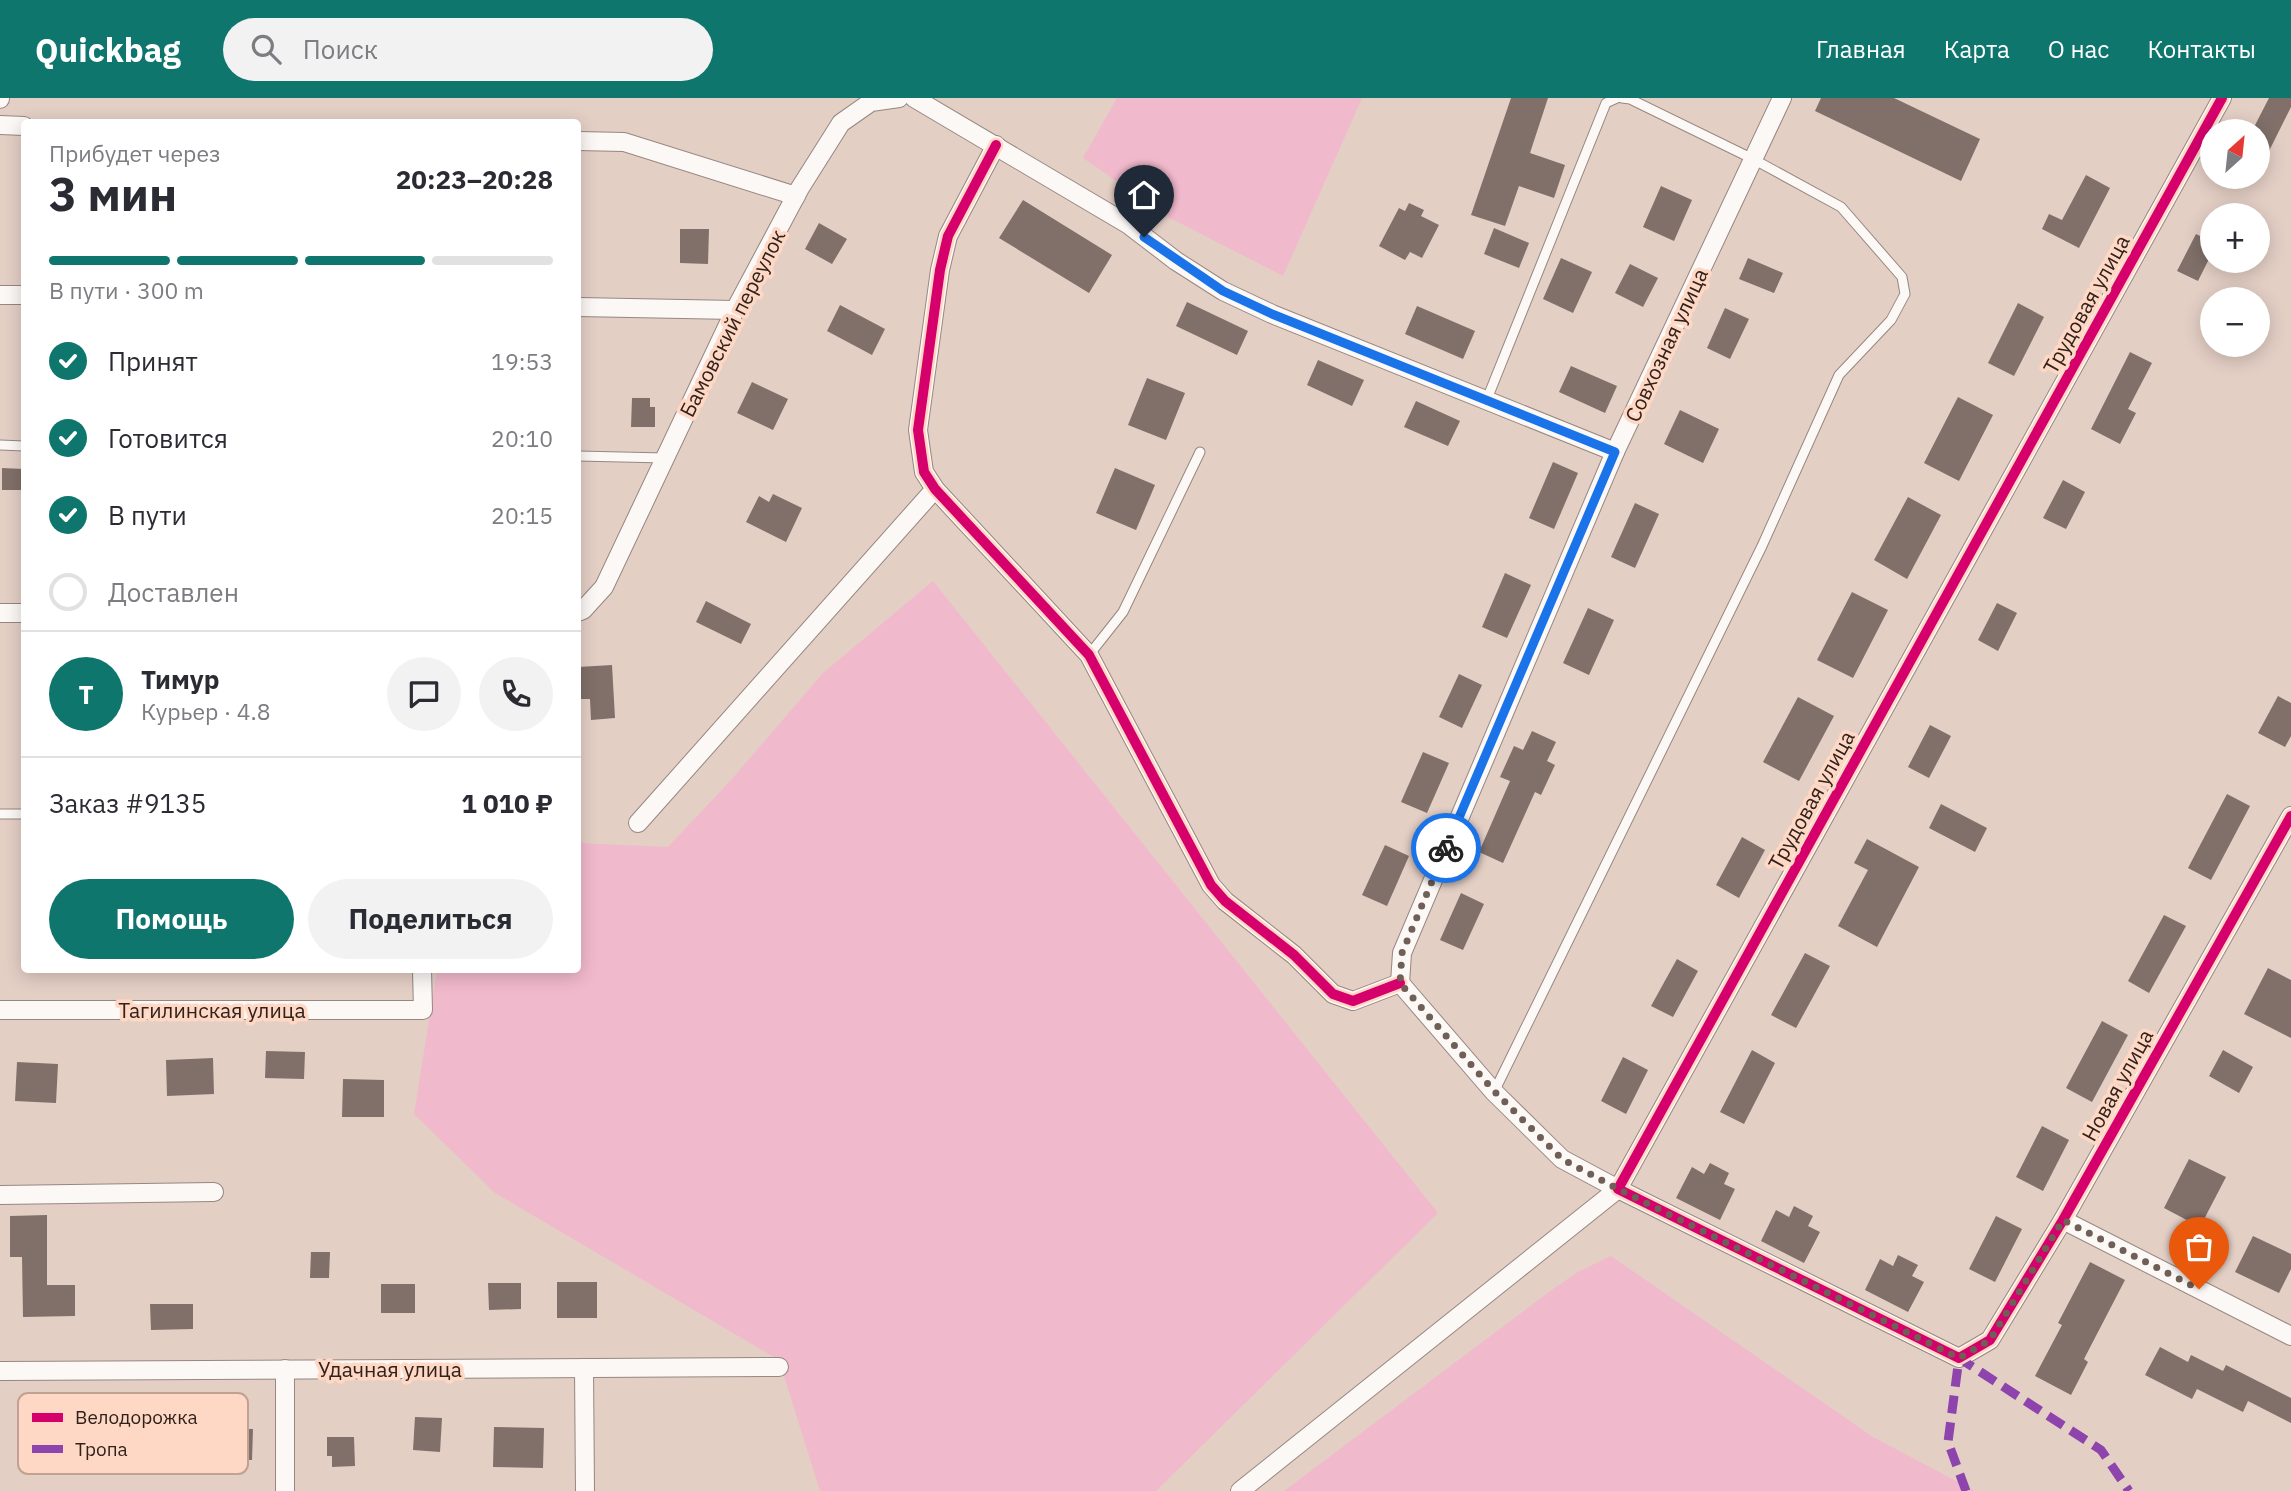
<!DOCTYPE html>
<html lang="ru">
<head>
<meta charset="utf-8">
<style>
  :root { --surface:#fff; --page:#f2f2f3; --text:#2b2b33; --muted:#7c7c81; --line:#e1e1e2; --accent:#0f766e }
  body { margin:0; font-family:"IBM Plex Sans",sans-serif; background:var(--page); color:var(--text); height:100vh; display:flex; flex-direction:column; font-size:26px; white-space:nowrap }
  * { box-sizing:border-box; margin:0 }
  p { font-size:23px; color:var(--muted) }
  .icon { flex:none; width:38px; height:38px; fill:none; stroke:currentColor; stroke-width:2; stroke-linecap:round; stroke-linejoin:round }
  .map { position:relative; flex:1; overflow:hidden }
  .sheet { position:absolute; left:21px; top:21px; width:560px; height:854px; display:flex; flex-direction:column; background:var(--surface); border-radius:7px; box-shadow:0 4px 18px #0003 }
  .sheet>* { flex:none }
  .needle { width:46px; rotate:27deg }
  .buttons { position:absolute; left:2200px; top:21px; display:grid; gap:14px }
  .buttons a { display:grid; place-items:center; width:70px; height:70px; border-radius:50%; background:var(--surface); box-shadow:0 4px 18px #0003; font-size:35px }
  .pin { position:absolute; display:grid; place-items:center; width:60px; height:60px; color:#fff; margin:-72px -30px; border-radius:50% 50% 50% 0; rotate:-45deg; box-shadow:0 0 7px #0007 }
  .pin .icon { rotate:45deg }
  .courier { position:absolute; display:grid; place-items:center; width:70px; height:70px; margin:-35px; border:5px solid #1a73e8; border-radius:50%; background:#fff; color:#222; box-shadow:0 2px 9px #0007 }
  .head em { font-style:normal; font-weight:800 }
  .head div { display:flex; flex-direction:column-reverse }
  .head { display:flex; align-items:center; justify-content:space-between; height:119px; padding:0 28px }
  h1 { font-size:46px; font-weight:800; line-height:52px }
  .bar { display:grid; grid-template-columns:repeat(4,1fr); gap:10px 7px; align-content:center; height:84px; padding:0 28px }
  .bar i { height:9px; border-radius:5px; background:var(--line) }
  .bar .current { background:var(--accent) }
  .bar p { grid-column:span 4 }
  .line { display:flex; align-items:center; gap:18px; padding:0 28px; border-top:2px solid var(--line) }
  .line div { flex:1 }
  .round { display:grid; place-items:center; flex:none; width:74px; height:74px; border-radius:37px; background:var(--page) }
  ol { padding:0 28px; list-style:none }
  li { display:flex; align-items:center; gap:21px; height:77px }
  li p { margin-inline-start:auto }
  li .icon { padding:7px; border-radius:50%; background:var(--accent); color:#fff; stroke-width:4 }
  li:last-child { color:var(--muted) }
  li i { width:38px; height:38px; border:4px solid var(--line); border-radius:50% }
  .button { display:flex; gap:14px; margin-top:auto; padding:14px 28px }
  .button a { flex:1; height:80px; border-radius:42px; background:var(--accent); color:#fff; font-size:28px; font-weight:800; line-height:80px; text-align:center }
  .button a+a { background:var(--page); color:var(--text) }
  header { display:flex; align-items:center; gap:42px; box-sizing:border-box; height:98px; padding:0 35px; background:var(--accent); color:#fff }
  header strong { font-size:33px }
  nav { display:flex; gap:38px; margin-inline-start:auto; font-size:24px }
  .search { width:490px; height:63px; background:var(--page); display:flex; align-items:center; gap:18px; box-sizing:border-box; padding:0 24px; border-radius:38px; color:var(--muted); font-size:26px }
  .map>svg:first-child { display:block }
  .green { fill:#f1b9cc }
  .building { fill:#807069 }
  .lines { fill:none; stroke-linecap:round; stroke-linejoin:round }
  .lane-casing { stroke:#968780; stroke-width:11 }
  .street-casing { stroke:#968780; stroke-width:20 }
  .lane { stroke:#fbf8f6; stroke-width:9 }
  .street { stroke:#fbf8f6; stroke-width:18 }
  .quiet { stroke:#8e44ad; stroke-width:9; stroke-dasharray:18 9; stroke-linecap:butt }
  .cycleway-casing { stroke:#ffd8c5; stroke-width:15 }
  .cycleway { stroke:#d6006c; stroke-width:10 }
  .done { stroke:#6f5f56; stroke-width:7; stroke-dasharray:0 12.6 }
  .route { stroke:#1a73e8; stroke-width:9 }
  .labels { text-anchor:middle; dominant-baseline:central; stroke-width:7; stroke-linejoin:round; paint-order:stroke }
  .street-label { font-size:21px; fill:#30221b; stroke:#ffd8c5 }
  .key { fill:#ffd8c5; stroke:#c1a192; stroke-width:2 }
  .key-label { font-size:19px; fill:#30221b }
</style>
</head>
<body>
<header>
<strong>Quickbag</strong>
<div class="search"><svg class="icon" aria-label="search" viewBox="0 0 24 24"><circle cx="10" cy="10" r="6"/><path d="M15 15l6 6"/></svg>Поиск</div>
<nav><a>Главная</a><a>Карта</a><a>О нас</a><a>Контакты</a></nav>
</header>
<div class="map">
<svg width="2291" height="1393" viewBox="0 0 2291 1393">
  <rect width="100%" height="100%" fill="#e4cfc5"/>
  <g class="green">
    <path d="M 1117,0 L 1362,0 L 1283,178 L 1170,120 L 1083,60 Z"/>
    <path d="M 933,483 L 1438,1115 L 1156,1393 L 820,1393 L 779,1262 L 495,1095 L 414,1016 L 437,872 L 578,872 L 578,745 L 668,749 L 731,682 L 823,575 Z"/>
    <path d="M 1611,1158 L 1873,1339 L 1975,1393 L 1284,1393 L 1553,1191 L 1578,1174 Z"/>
  </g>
  <g class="building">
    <path d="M 1511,0 L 1548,0 L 1530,55 L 1565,67 L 1554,100 L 1519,88 L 1505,128 L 1471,117 Z"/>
    <path d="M 1821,0 L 1894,0 L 1980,41 L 1961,83 L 1815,13 Z"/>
    <path d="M 2269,0 L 2291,0 L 2291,9 L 2258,75 L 2258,33 L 2252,33 Z"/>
    <path d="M 2086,77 L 2110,90 L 2079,150 L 2042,131 L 2049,116 L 2062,122 Z"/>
    <path d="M 1661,88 L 1692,102 L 1674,143 L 1643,129 Z"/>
    <path d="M 1023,102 L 1112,157 L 1089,195 L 999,140 Z"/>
    <path d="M 1409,105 L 1424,112 L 1421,118 L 1439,127 L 1422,160 L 1410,154 L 1405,162 L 1379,148 L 1399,110 L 1405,113 Z"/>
    <path d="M 819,125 L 847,141 L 832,166 L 805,151 Z"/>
    <path d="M 1494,130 L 1529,145 L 1519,170 L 1484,156 Z"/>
    <path d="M 680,131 L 709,131 L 708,166 L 680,165 Z"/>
    <path d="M 2196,136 L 2212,144 L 2212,155 L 2198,183 L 2177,173 Z"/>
    <path d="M 1561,160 L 1592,174 L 1573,215 L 1543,201 Z"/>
    <path d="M 1748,160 L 1783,175 L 1774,195 L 1739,181 Z"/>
    <path d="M 1630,166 L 1658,180 L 1643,209 L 1615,195 Z"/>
    <path d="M 1187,204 L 1248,233 L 1237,257 L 1176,228 Z"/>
    <path d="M 2018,205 L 2044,219 L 2014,278 L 1988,265 Z"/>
    <path d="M 840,207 L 885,231 L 872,257 L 827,233 Z"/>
    <path d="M 1417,208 L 1475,233 L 1463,261 L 1405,236 Z"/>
    <path d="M 1725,210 L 1749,221 L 1730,261 L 1707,250 Z"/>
    <path d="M 2130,254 L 2152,265 L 2128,311 L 2136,315 L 2120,346 L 2091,331 Z"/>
    <path d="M 1318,262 L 1364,282 L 1352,308 L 1307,287 Z"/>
    <path d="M 1571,268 L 1617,288 L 1605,315 L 1559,294 Z"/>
    <path d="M 1147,280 L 1185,295 L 1166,342 L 1128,327 Z"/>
    <path d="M 752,284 L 788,301 L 773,332 L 737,315 Z"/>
    <path d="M 1958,299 L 1993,317 L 1959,383 L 1924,365 Z"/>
    <path d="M 632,300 L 650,300 L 650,309 L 655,309 L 655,329 L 631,329 Z"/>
    <path d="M 1416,303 L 1460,323 L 1448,348 L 1404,329 Z"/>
    <path d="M 1680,312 L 1719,331 L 1703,365 L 1664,346 Z"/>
    <path d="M 1553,364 L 1578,375 L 1554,431 L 1529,420 Z"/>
    <path d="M 2,370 L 24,371 L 24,392 L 2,392 Z"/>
    <path d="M 1115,370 L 1155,387 L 1136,432 L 1096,415 Z"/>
    <path d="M 2063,382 L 2085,394 L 2066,431 L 2043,420 Z"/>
    <path d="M 773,396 L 802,410 L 786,444 L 746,424 L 759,398 L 769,404 Z"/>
    <path d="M 1908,399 L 1941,417 L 1907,481 L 1874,462 Z"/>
    <path d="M 1635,405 L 1659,416 L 1635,470 L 1611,459 Z"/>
    <path d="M 1505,475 L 1531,487 L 1507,540 L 1482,529 Z"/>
    <path d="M 1852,494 L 1888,512 L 1853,580 L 1817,562 Z"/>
    <path d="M 706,503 L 751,526 L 741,546 L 696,524 Z"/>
    <path d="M 1997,505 L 2017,515 L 1998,553 L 1978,542 Z"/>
    <path d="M 1588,510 L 1614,522 L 1589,577 L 1563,565 Z"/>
    <path d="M 612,567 L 615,620 L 591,622 L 590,601 L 578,601 L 578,569 Z"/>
    <path d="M 1459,576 L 1482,587 L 1462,630 L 1439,619 Z"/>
    <path d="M 2278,598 L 2291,605 L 2291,638 L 2285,649 L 2258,635 Z"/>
    <path d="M 1798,599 L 1834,618 L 1799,683 L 1763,664 Z"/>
    <path d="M 1930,627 L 1951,638 L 1929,680 L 1908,669 Z"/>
    <path d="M 1532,633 L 1556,644 L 1547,663 L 1555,667 L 1541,697 L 1535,694 L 1503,765 L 1479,754 L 1510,683 L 1500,679 L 1514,648 L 1523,652 Z"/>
    <path d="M 1423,654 L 1449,665 L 1427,715 L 1401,704 Z"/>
    <path d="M 2227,696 L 2250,708 L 2211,782 L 2188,770 Z"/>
    <path d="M 1941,706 L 1987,730 L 1975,754 L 1929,730 Z"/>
    <path d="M 1742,739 L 1765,752 L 1739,800 L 1716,787 Z"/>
    <path d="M 1867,741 L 1919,769 L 1877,849 L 1838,828 L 1868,772 L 1854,765 Z"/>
    <path d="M 1385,747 L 1409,758 L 1387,808 L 1362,797 Z"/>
    <path d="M 1461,795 L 1484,806 L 1463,852 L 1440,842 Z"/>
    <path d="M 2164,817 L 2186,828 L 2149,895 L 2128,883 Z"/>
    <path d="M 1805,855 L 1830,868 L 1796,930 L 1771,917 Z"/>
    <path d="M 1677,861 L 1698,873 L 1673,919 L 1651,908 Z"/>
    <path d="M 2268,870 L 2291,882 L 2291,940 L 2244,916 Z"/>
    <path d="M 2102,923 L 2128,937 L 2092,1004 L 2066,990 Z"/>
    <path d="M 1752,952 L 1775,965 L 1744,1026 L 1720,1014 Z"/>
    <path d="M 2223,952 L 2253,969 L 2239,995 L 2209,978 Z"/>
    <path d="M 266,953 L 305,954 L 304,981 L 265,980 Z"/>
    <path d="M 1623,959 L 1648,972 L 1626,1016 L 1601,1003 Z"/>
    <path d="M 213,960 L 214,996 L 167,998 L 166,962 Z"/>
    <path d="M 17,964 L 58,966 L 56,1005 L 15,1003 Z"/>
    <path d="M 343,981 L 384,982 L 384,1019 L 342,1019 Z"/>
    <path d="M 2042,1028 L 2069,1042 L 2043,1093 L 2016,1079 Z"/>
    <path d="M 2189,1061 L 2226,1079 L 2200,1129 L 2164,1110 Z"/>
    <path d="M 1710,1065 L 1729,1075 L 1724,1086 L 1735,1091 L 1720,1122 L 1676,1100 L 1692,1069 L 1704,1076 Z"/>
    <path d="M 1794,1108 L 1813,1118 L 1808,1128 L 1820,1134 L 1804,1165 L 1761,1143 L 1776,1112 L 1789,1119 Z"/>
    <path d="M 47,1117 L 47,1187 L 75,1187 L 75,1218 L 23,1219 L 22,1159 L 10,1159 L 10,1118 Z"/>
    <path d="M 1996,1118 L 2022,1131 L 1995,1184 L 1969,1171 Z"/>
    <path d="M 2253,1138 L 2291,1156 L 2291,1171 L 2279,1195 L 2235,1174 Z"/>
    <path d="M 311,1154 L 330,1154 L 329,1180 L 310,1180 Z"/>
    <path d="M 1898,1157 L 1918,1167 L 1912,1178 L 1924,1184 L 1908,1214 L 1865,1192 L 1880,1161 L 1893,1168 Z"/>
    <path d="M 2090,1164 L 2125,1182 L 2084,1261 L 2088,1264 L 2071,1297 L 2035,1278 L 2062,1227 L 2058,1225 Z"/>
    <rect x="557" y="1184" width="40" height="36"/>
    <path d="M 488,1185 L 521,1185 L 521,1211 L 489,1212 Z"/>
    <rect x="381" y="1186" width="34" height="29"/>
    <path d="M 150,1206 L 193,1206 L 193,1231 L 151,1232 Z"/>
    <path d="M 2160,1249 L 2188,1264 L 2191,1257 L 2223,1273 L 2226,1267 L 2291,1300 L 2291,1325 L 2248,1303 L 2243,1314 L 2197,1291 L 2192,1301 L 2145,1277 Z"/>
    <path d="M 415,1319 L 442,1320 L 440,1354 L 413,1352 Z"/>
    <path d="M 494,1329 L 544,1330 L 543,1370 L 493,1369 Z"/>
    <path d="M 204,1330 L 253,1331 L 252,1362 L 203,1361 Z"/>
    <path d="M 327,1339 L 354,1339 L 355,1368 L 332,1369 L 332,1358 L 327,1358 Z"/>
  </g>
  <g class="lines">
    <g class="lane-casing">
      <g id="lane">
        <path d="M 1487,301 L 1606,5 L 1617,0"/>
        <path d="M 0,347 L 24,348"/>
        <path d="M 578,358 L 665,360"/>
        <path d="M 1089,557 L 1123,514 L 1200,354"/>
        <path d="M 0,716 L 24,716"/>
        <path d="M 1494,994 L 1762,448 L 1839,277 L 1891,222 L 1905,196 L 1902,179 L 1841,109 L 1753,61 L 1630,1 L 1622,0"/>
      </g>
    </g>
    <g class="street-casing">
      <g id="street">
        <path d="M 914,0 L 1129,127 L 1176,163 L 1223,193 L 1272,216 L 1615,354"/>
        <path d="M 2222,0 L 1618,1091 L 1959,1260 L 1990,1242 L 2063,1122 L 2291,718"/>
        <path d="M 0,1 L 0,0"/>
        <path d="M 0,27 L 24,28"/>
        <path d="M 578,43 L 624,44 L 796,98"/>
        <path d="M 996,47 L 948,138 L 940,172 L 918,332 L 924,374 L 935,391 L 1089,557 L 1211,787 L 1225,803 L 1294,857 L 1333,896 L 1353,903 L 1400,885"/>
        <path d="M 0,197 L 24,197"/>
        <path d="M 578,209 L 735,212"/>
        <path d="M 578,514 L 583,512 L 604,489 L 735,212 L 800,90 L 841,25 L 871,4 L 899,0"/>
        <path d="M 0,515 L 24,515"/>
        <path d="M 638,725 L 935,391"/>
        <path d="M 1400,885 L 1402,855 L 1615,354 L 1782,0"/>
        <path d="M 0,912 L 423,912 L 422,872"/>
        <path d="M 0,1097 L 214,1094"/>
        <path d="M 2063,1122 L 2291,1238"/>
        <path d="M 584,1270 L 585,1393"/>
        <path d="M 285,1271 L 285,1393"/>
        <path d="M 0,1273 L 779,1269"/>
        <path d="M 1240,1393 L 1618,1091 L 1562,1061 L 1494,994 L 1400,885"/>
      </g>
    </g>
    <use href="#lane" class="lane"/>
    <use href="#street" class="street"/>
    <path class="quiet" d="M 1966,1393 L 1948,1344 L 1959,1260 L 2101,1352 L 2129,1393"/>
    <g class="cycleway-casing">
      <g id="cycleway">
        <path d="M 2222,0 L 1618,1091 L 1959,1260 L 1990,1242 L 2063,1122 L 2291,718"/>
        <path d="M 996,47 L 948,138 L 940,172 L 918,332 L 924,374 L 935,391 L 1089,557 L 1211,787 L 1225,803 L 1294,857 L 1333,896 L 1353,903 L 1400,885"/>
      </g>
    </g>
    <use href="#cycleway" class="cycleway"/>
  </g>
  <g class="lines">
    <path class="done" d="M 1446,750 L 1402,855 L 1400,885 L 1494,993 L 1562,1061 L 1618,1091 L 1959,1260 L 1990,1242 L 2063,1122 L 2199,1191"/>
    <path class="route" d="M 1144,139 L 1223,193 L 1272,216 L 1615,354 L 1446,750"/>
  </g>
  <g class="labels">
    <g class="street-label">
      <text transform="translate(2086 206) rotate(-61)">Трудовая улица</text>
      <text transform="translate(732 225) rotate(-63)">Бамовский переулок</text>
      <text transform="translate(1666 247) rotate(-65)">Совхозная улица</text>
      <text transform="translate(1811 702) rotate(-61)">Трудовая улица</text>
      <text x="212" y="912">Тагилинская улица</text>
      <text transform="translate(2117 987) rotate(-61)">Новая улица</text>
      <text x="390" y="1271">Удачная улица</text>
    </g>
  </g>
  <rect x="18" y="1295" width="230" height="81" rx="10" class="key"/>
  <rect x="32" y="1315" width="31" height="9" fill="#d6006c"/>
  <rect x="32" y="1347" width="31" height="8" fill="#8e44ad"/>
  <g class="key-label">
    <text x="75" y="1326">Велодорожка</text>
    <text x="75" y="1358">Тропа</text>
  </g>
</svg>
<div class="buttons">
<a><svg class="needle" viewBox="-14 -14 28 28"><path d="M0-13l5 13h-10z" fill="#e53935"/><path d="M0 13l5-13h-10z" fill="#7c7c81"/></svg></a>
<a>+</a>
<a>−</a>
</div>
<div class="pin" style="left:2199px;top:1191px;background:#ea580c"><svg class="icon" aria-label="bag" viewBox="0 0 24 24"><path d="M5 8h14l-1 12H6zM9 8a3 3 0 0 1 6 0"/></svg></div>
<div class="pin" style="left:1144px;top:139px;background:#1f2937"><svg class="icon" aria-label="home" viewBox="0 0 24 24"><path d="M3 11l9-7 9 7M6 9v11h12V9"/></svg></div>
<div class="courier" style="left:1446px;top:750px"><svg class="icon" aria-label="bike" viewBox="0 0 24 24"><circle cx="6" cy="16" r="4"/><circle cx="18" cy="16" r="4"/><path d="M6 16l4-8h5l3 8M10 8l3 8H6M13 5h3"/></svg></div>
<section class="sheet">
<div class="head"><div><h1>3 мин</h1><p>Прибудет через</p></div><em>20:23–20:28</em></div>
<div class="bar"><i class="current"></i><i class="current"></i><i class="current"></i><i></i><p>В пути · 300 m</p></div>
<ol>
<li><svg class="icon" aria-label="check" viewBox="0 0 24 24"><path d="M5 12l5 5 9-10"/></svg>Принят<p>19:53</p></li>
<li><svg class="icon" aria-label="check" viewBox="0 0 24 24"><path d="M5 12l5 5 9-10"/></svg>Готовится<p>20:10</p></li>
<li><svg class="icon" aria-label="check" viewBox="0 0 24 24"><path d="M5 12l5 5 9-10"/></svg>В пути<p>20:15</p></li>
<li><i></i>Доставлен</li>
</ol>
<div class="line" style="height:126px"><b class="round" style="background:var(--accent);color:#fff">Т</b><div><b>Тимур</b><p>Курьер · 4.8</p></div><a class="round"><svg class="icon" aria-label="chat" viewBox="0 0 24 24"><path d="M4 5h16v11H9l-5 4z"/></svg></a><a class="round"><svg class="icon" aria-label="phone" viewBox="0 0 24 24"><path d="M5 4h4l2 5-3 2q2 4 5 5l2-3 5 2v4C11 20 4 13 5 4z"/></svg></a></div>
<div class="line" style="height:91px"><div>Заказ #9135</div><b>1 010 ₽</b></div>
<div class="button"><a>Помощь</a><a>Поделиться</a></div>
</section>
</div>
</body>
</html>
